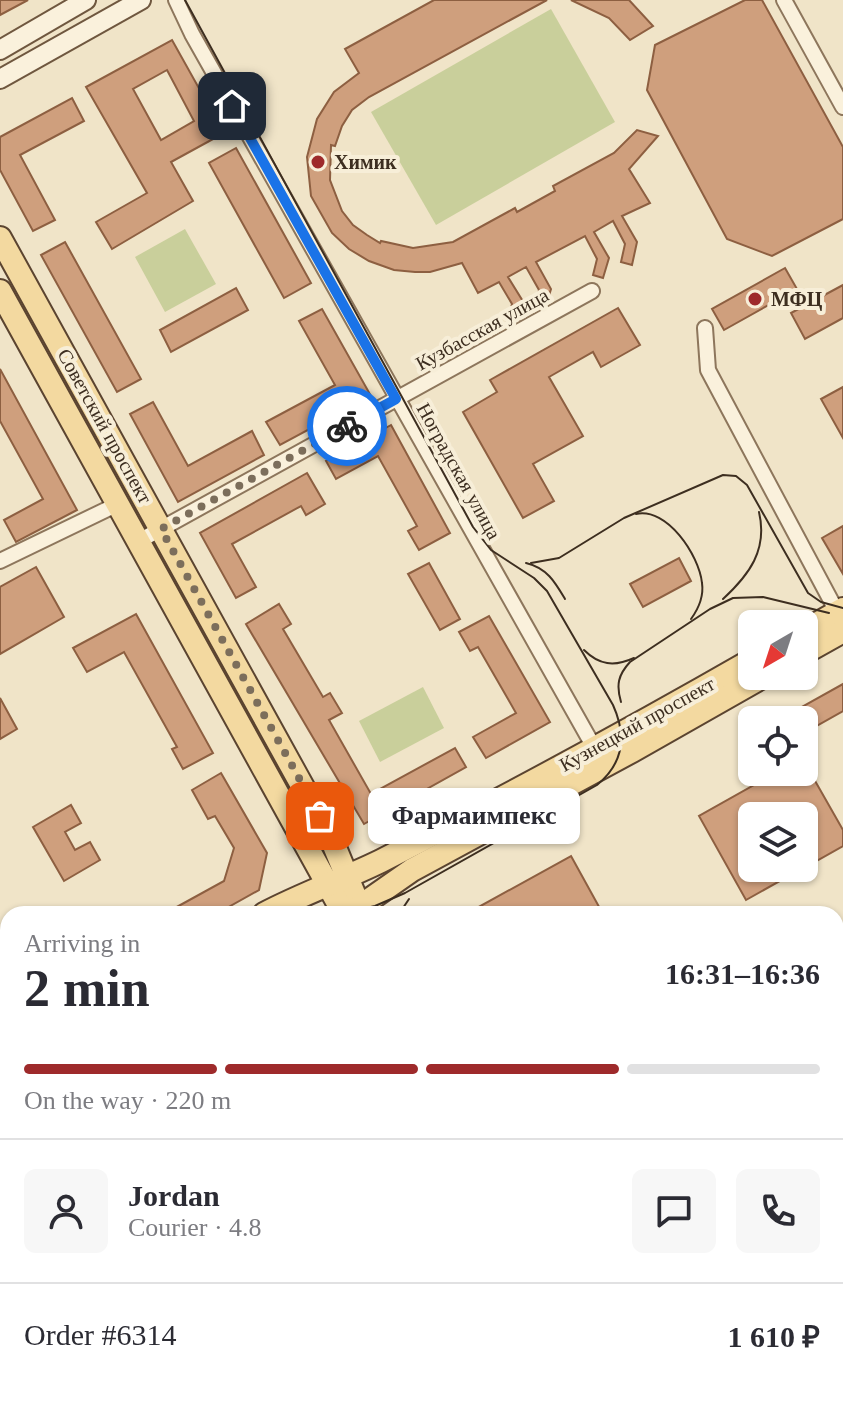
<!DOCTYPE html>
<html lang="en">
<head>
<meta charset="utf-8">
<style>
  :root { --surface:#fff; --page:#f7f7f7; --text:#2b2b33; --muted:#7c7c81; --line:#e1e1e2; --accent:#9e2a2b }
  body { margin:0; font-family:Georgia,serif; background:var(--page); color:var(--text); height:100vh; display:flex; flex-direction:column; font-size:30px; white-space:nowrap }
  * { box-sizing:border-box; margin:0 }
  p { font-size:26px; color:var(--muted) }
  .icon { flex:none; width:44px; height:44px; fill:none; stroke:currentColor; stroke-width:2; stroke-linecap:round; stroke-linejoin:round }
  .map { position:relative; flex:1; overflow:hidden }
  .sheet { position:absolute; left:0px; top:906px; width:844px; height:498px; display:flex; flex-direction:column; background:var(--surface); border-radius:24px 24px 0 0; box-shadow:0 2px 6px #0004 }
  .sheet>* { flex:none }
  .needle { width:52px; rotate:219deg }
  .fabs { position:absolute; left:738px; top:610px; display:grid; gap:16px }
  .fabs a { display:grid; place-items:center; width:80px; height:80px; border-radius:12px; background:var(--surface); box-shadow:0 2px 6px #0004; font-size:40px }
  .pin { position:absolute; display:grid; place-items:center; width:68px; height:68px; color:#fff; margin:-34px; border-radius:16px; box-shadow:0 4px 12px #0006 }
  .courier { position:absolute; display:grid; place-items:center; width:80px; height:80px; margin:-40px; border:6px solid #1a73e8; border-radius:50%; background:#fff; color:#222; box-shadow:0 2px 10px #0007 }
  .bubble { position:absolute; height:56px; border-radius:12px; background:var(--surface); box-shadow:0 2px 6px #0004; font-size:26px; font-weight:800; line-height:56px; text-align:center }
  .headline em { font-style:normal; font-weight:800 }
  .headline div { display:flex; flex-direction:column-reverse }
  .headline { display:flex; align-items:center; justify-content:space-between; height:136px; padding:0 24px }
  h1 { font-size:52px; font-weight:800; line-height:60px }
  .bar { display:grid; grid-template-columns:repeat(4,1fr); gap:12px 8px; align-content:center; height:96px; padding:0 24px }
  .bar i { height:10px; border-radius:6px; background:var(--line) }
  .bar .current { background:var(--accent) }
  .bar p { grid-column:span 4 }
  .line { display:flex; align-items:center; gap:20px; padding:0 24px; border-top:2px solid var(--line) }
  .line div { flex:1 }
  .round { display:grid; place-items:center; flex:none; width:84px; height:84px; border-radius:12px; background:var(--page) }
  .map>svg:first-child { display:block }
  .green { fill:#c9cf9b }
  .building { fill:#cf9f7d; stroke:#8d5f41; stroke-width:2; fill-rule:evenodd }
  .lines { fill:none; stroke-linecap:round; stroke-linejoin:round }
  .street-casing { stroke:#8d765c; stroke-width:18 }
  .secondary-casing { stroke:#6f573f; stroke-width:22 }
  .primary-casing { stroke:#5b4430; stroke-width:26 }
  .street { stroke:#faf1dc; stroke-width:14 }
  .secondary { stroke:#faf1dc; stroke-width:18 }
  .primary { stroke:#f3d9a0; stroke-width:22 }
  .tram { stroke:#3d2e20; stroke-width:2 }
  .done { stroke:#7c6e5b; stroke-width:8; stroke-dasharray:0 14.4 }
  .route { stroke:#1a73e8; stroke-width:10 }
  .poi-dot { fill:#9e2a2b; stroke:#f7eed8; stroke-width:3 }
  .labels { text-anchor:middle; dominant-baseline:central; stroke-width:8; stroke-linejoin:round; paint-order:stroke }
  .poi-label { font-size:20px; font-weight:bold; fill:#3d2e20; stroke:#f7eed8; text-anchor:start }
  .street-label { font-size:20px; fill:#3d2e20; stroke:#f7eed8 }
</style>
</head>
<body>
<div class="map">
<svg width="843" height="1403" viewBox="0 0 843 1403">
  <rect width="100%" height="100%" fill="#f0e4c8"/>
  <g class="green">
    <path d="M 551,9 L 615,122 L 436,225 L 371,112 Z"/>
    <path d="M 185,229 L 216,284 L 165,312 L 135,257 Z"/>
    <path d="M 423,687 L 444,728 L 380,762 L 359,721 Z"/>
  </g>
  <g class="building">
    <path d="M 0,0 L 28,0 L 0,15 Z"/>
    <path d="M 434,0 L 547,0 L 369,97 L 352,110 L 342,126 L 335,146 L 331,145 L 330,180 L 342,211 L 353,225 L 367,235 L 380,243 L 381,241 L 413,248 L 453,242 L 515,208 L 517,212 L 555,191 L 553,186 L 614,153 L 637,130 L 658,136 L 629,169 L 650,203 L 622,216 L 637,242 L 632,265 L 621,262 L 625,244 L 613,221 L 594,232 L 609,258 L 603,278 L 593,275 L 597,259 L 585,236 L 536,262 L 551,289 L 546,305 L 541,308 L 535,306 L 539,290 L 526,267 L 508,277 L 524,303 L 519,320 L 514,323 L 507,321 L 512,304 L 499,282 L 478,293 L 462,263 L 430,272 L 415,272 L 394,270 L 369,261 L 349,249 L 332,233 L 311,196 L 307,157 L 317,119 L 334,92 L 359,73 L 345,49 Z"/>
    <path d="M 571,0 L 629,0 L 653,26 L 630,40 L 609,18 Z"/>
    <path d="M 745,0 L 762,0 L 843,147 L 843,219 L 772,256 L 727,239 L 647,90 L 655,45 Z"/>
    <path d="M 172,40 L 224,133 L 171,162 L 193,201 L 112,249 L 96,222 L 147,193 L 86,87 ZM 167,70 L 194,121 L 161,140 L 133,89 Z"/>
    <path d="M 72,98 L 84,121 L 20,155 L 55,220 L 33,231 L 0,170 L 0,137 Z"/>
    <path d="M 236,148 L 311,283 L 284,298 L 209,163 Z"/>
    <path d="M 65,242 L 141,379 L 117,392 L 41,255 Z"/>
    <path d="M 785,268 L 797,289 L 724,330 L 712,309 Z"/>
    <path d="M 843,285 L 843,318 L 805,339 L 791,313 Z"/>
    <path d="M 236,288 L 248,310 L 171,352 L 160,330 Z"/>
    <path d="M 618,308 L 640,345 L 601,367 L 593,352 L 549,377 L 583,436 L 533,464 L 554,501 L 523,518 L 463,412 L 497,392 L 490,380 Z"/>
    <path d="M 322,309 L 371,396 L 280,445 L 266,422 L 335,385 L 299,321 Z"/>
    <path d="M 0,369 L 77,510 L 16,542 L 4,520 L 43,499 L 0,421 Z"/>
    <path d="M 843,387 L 843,438 L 821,399 Z"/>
    <path d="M 153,402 L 188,466 L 252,431 L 264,455 L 178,502 L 130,414 Z"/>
    <path d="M 391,425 L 450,533 L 419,550 L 408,531 L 417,526 L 378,456 L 336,479 L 326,461 Z"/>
    <path d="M 307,473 L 325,504 L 306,515 L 301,506 L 232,544 L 256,587 L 236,598 L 200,533 Z"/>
    <path d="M 843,526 L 843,574 L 822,538 Z"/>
    <path d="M 679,558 L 691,581 L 643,607 L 630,584 Z"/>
    <path d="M 429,563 L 460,619 L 440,630 L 408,574 Z"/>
    <path d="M 36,567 L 64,617 L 0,654 L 0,587 Z"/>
    <path d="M 279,604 L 291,624 L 283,629 L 323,697 L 330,693 L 342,713 L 329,720 L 371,794 L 455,748 L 466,767 L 364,824 L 246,624 Z"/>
    <path d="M 136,614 L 213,753 L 183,769 L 172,749 L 177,747 L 124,652 L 87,672 L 73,648 Z"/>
    <path d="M 489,616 L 550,722 L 486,758 L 473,737 L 516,713 L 478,647 L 470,651 L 459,632 Z"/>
    <path d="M 843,684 L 843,711 L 804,733 L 804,720 L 797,720 L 793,712 Z"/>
    <path d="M 0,698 L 17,729 L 0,739 Z"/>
    <path d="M 777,772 L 810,772 L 843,830 L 843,846 L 804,868 L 804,816 L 752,816 L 752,868 L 803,868 L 746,900 L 699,816 Z"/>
    <path d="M 221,773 L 267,853 L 259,890 L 216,914 L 164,914 L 224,881 L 234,848 L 215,816 L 208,819 L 192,790 Z"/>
    <path d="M 71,805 L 81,823 L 65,832 L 75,850 L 90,842 L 100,860 L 64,881 L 33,827 Z"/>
    <path d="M 571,856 L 603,914 L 466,914 Z"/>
  </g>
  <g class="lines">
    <g class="street-casing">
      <g id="street">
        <path d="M 176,0 L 192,34 L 595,749"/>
        <path d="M 784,0 L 843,107"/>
        <path d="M 705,328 L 708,370 L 837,612"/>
        <path d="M 139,541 L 592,291"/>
        <path d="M 0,561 L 118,504"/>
        <path d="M 0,1123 L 8,1137"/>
        <path d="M 169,1396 L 173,1403"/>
      </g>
    </g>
    <g class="secondary-casing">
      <g id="secondary">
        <path d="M 0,50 L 86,0"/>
        <path d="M 0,79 L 141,0"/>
        <path d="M 610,1396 L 614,1403"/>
        <path d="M 628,1396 L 631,1403"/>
      </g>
    </g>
    <g class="primary-casing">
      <g id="primary">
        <path d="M 0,238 L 331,838 L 359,906"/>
        <path d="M 0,291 L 344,914"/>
        <path d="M 804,631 L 843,609"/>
        <path d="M 804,653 L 843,631"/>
        <path d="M 264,914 C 302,894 342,880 381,861 C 506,797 630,730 752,660"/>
        <path d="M 349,914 L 412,870 L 632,751 L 764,676"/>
        <path d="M 0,1056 L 8,1052"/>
        <path d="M 0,1111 L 8,1106"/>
      </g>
    </g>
    <use href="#street" class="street"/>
    <use href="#secondary" class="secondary"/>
    <use href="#primary" class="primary"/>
    <g class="tram">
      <path d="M 185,0 L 473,527 L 491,550 L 534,578 L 547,591 L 613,705 C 627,736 624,763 597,785 L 405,893 L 375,906 L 340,914"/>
      <path d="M 636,514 C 667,507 699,555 702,583 C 704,597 699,608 691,619"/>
      <path d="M 526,563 C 547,568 555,582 565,599"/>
      <path d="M 531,563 L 559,558 L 624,518 L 723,475 L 736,476 L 747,485 L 808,593 L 821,602 L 843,608"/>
      <path d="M 723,599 C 749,575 768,550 759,512"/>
      <path d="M 584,650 C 599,665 614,667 634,658"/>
      <path d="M 621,702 C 616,685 618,675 630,662 L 710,609 L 733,598 L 763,597 L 829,613"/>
      <path d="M 399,914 L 409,899"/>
      <path d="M 0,1090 L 8,1085"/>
      <path d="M 636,1396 L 640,1403"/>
    </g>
  </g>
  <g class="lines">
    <path class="done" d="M 320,816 L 161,529 L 347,426"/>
    <path class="route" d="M 232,106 L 396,399 L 347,426"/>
  </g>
  <g class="poi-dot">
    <circle cx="318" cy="162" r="8"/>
    <circle cx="755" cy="299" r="8"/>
  </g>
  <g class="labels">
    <g class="poi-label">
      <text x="334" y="162">Химик</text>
      <text x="771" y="299">МФЦ</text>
    </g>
    <g class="street-label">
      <text transform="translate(482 329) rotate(-29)">Кузбасская улица</text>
      <text transform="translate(105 426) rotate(61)">Советский проспект</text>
      <text transform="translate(459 471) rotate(61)">Ноградская улица</text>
      <text transform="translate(637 724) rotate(-29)">Кузнецкий проспект</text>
    </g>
  </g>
</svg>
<div class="fabs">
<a><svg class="needle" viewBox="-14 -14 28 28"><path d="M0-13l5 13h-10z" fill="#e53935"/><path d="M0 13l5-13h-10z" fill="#7c7c81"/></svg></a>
<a><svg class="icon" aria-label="locate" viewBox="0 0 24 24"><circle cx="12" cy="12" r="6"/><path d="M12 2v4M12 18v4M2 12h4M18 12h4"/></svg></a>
<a><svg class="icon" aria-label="layers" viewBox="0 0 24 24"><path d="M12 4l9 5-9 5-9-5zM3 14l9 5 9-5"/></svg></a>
</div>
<div class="pin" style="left:320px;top:816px;background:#ea580c"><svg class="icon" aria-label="bag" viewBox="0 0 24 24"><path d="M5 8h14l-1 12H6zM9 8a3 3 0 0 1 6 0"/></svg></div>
<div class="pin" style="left:232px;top:106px;background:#1f2937"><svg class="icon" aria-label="home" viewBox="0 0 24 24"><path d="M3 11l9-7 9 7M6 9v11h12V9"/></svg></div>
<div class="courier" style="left:347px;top:426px"><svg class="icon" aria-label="bike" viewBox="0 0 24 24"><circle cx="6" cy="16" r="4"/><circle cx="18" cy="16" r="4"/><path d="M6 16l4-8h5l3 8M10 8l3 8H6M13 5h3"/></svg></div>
<div class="bubble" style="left:368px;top:788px;width:212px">Фармаимпекс</div>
<section class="sheet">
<div class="headline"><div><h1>2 min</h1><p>Arriving in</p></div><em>16:31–16:36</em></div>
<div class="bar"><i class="current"></i><i class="current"></i><i class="current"></i><i></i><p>On the way · 220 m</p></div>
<div class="line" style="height:144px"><a class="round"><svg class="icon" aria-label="person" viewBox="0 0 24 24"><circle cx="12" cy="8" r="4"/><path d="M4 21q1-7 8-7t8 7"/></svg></a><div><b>Jordan</b><p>Courier · 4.8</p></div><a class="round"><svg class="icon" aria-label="chat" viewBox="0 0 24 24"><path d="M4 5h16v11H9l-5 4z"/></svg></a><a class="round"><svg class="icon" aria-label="phone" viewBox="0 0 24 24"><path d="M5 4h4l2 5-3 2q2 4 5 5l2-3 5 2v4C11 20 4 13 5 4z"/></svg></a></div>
<div class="line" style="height:104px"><div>Order #6314</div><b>1 610 ₽</b></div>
</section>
</div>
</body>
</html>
